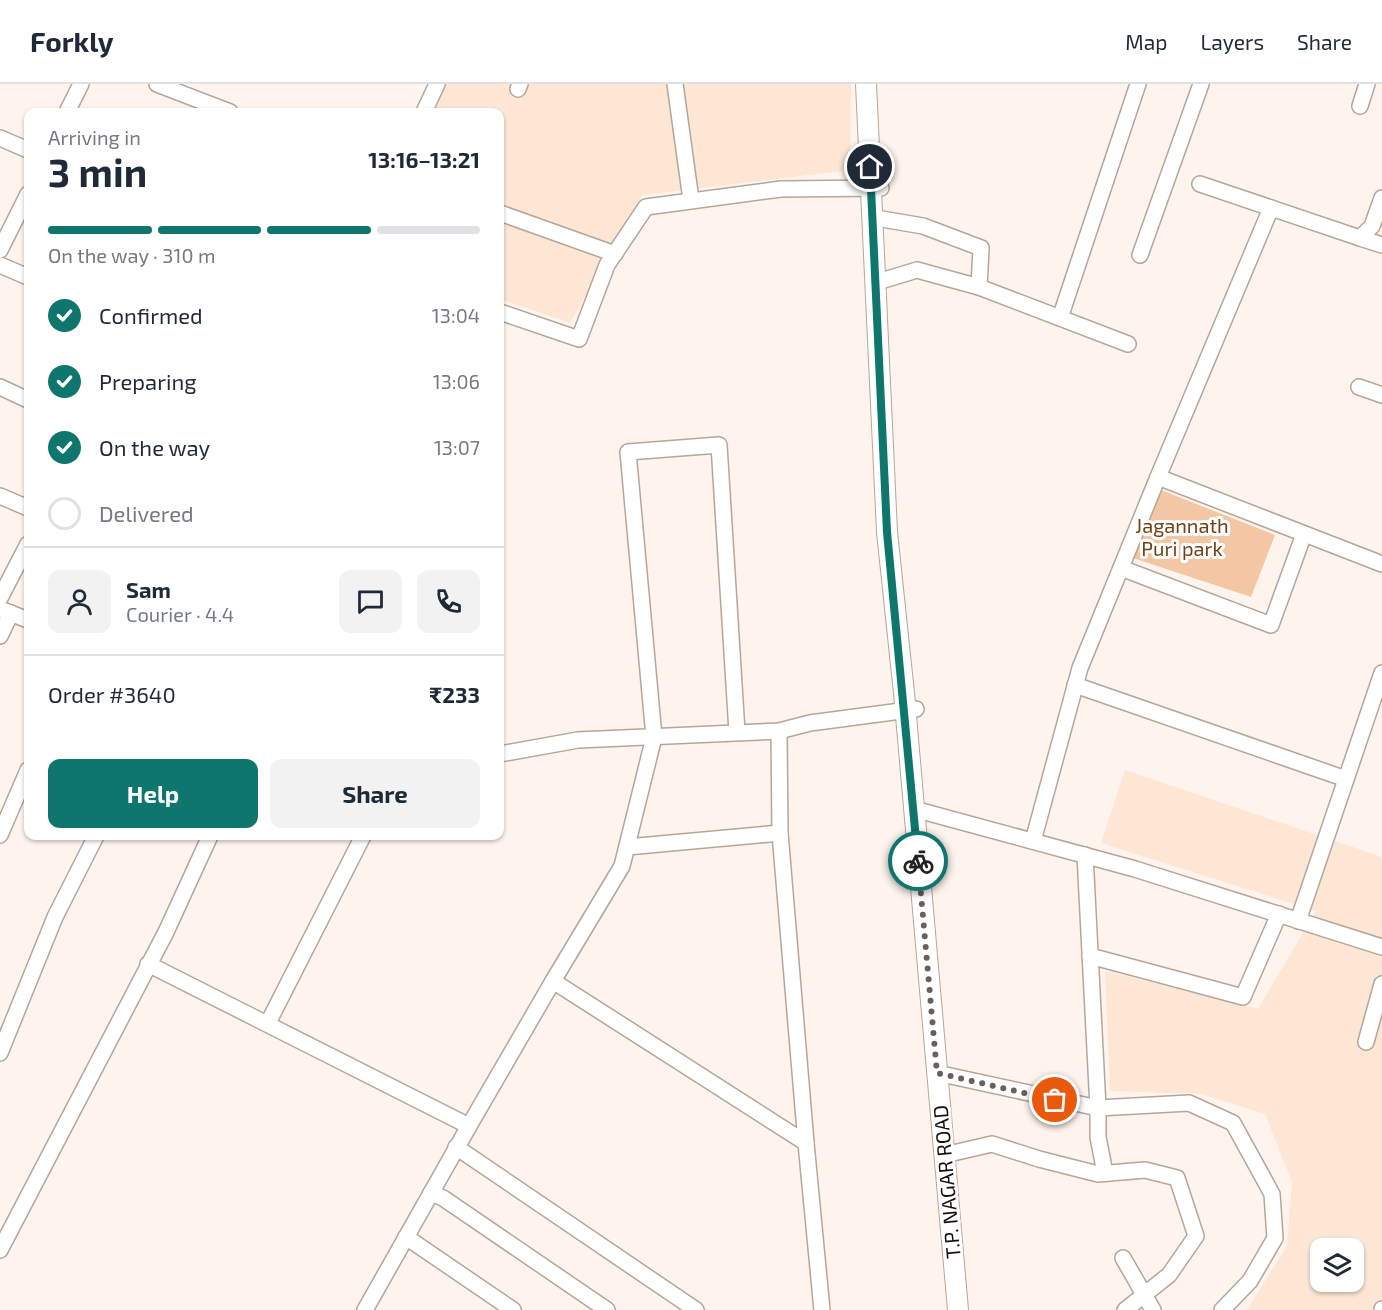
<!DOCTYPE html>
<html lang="en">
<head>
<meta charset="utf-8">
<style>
  :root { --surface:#fff; --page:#f2f2f3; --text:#1f2937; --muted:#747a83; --line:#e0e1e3; --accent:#0f766e }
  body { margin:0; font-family:"Exo 2",sans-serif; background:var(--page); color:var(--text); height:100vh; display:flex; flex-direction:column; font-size:22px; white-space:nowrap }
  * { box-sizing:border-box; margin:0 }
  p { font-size:20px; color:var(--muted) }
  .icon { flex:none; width:33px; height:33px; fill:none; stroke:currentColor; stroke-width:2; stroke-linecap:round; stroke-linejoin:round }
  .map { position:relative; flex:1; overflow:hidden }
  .panel { position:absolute; left:24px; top:24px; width:480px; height:732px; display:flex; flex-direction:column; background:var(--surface); border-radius:12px; box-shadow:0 2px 4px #0004 }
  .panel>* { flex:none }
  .controls { position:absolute; left:1310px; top:1154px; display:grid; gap:12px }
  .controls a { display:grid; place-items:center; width:54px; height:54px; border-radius:12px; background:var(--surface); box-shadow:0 2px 4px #0004; font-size:30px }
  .pin { position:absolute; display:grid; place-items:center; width:51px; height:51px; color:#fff; margin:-26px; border:3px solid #fff; border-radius:50%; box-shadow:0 2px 6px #0007 }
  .courier { position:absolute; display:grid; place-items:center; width:60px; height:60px; margin:-30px; border:4px solid #0f766e; border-radius:50%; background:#fff; color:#222; box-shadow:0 2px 8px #0007 }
  .overview em { font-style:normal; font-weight:700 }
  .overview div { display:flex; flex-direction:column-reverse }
  .overview { display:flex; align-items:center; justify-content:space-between; height:102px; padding:0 24px }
  h1 { font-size:39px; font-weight:700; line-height:45px }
  .bar { display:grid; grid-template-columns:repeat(4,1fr); gap:9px 6px; align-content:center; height:72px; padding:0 24px }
  .bar i { height:8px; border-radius:4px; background:var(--line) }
  .bar .current { background:var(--accent) }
  .bar p { grid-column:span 4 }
  .line { display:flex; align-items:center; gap:15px; padding:0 24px; border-top:2px solid var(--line) }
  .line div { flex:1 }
  .round { display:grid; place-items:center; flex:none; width:63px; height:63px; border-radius:12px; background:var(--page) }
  ol { padding:0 24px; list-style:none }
  li { display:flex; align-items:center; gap:18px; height:66px }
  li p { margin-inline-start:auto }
  li .icon { padding:6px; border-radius:50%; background:var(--accent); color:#fff; stroke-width:4 }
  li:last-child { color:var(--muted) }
  li i { width:33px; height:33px; border:3px solid var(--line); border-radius:50% }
  .action { display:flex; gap:12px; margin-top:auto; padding:12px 24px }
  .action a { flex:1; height:69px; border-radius:12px; background:var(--accent); color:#fff; font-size:24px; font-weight:700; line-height:69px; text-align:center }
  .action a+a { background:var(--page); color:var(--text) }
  header { display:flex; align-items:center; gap:36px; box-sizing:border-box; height:84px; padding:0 30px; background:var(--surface); border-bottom:2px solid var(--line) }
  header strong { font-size:28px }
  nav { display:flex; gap:33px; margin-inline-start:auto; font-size:21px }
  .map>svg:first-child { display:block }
  .built { fill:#fde6d4; fill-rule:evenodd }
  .green { fill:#f3c7a4 }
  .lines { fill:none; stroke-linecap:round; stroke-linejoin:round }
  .minor-casing { stroke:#b5a69a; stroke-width:18 }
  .major-casing { stroke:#b5a69a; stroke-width:22 }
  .minor { stroke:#fff; stroke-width:15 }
  .major { stroke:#fff; stroke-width:20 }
  .done { stroke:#68605b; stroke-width:6; stroke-dasharray:0 10.8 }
  .route { stroke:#0f766e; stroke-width:8 }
  .labels { text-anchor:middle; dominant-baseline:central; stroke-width:6; stroke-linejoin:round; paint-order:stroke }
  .park-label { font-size:20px; fill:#704115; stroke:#fff }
  .street-label { font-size:20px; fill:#17110d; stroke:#fff }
</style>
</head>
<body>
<header>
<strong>Forkly</strong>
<nav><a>Map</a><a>Layers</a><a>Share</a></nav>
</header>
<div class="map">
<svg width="1382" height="1226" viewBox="0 0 1382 1226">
  <rect width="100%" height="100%" fill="#fef4ed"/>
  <g class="built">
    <path d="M 435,0 L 851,0 L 850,86 L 643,111 L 570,239 L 500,215 L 500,28 L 422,28 Z"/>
    <path d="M 1125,686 L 1382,773 L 1382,1226 L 1247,1226 L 1287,1162 L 1292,1098 L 1265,1030 L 1202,1010 L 1110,1007 L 1105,887 L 1258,925 L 1316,827 L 1101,759 ZM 1320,1164 L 1353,1164 L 1353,1197 L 1320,1197 Z"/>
  </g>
  <path class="green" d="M 1161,406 L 1275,451 L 1251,513 L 1133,474 Z"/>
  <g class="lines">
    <g class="minor-casing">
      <g id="minor">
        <path d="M 157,0 L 230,28"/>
        <path d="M 675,0 L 691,116"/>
        <path d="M 518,5 L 520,0"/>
        <path d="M 1360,22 L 1367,0"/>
        <path d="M 67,28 L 81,0"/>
        <path d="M 424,28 L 437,0"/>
        <path d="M 0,54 L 28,66"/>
        <path d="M 1200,100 L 1360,154 L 1372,142 L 1382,114"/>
        <path d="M 500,129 L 615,170"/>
        <path d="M 882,135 L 923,142 L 981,164 L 979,203 L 917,186 L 884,196"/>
        <path d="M 1360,154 L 1382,161"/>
        <path d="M 0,166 L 28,110"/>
        <path d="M 1140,171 L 1201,0"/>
        <path d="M 0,181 L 28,193"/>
        <path d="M 979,203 L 1128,260"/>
        <path d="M 500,228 L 579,255 L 607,181 L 646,123 L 781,105 L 881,104"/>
        <path d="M 1060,234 L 1138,0"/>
        <path d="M 0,303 L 28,316"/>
        <path d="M 1359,303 L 1382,311"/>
        <path d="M 1158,393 L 1271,124"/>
        <path d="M 0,412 L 28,424"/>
        <path d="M 1121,484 L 1271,541 L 1304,450"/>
        <path d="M 0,514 L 28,460"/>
        <path d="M 0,525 L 28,536"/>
        <path d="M 0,552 L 11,529"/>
        <path d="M 1075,601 L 1346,695"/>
        <path d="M 500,670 L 578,656 L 779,647 L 810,639 L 916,625"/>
        <path d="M 914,725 L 1135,785 L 1382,863"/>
        <path d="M 780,749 L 806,1059"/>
        <path d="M 0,751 L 28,686"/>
        <path d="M 1033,757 L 1080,584 L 1158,393 L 1382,480"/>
        <path d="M 627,763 L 780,749 L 779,647"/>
        <path d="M 1085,771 L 1098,1024 L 1098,1053 L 1105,1089"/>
        <path d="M 1298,837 L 1382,589"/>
        <path d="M 1090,872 L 1243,913 L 1279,830"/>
        <path d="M 148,880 L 469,1042 L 365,1226"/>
        <path d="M 553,897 L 622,782 L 654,653 L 628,368 L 719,361 L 737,648"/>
        <path d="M 268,939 L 363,752"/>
        <path d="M 1366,958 L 1382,900"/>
        <path d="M 0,969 L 55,833 L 96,752"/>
        <path d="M 937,989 L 1098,1024 L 1189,1019 L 1233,1039 L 1272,1110 L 1275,1154 L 1250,1197 L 1222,1226"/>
        <path d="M 469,1042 L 553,897 L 806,1059 L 822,1226"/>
        <path d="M 456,1063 L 696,1226"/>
        <path d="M 953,1069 L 992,1060 L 1039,1075 L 1098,1090 L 1145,1086 L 1177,1094 L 1196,1152 L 1169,1191 L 1125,1226"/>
        <path d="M 431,1109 L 443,1114 L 607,1226"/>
        <path d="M 406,1153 L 513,1226"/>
        <path d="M 0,1166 L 166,848 L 210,752"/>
        <path d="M 1123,1174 L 1153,1226"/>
        <path d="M 1382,1226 L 1382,1225"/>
      </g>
    </g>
    <g class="major-casing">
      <path id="major" d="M 866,0 L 887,448 L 904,609 L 958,1226"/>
    </g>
    <use href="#minor" class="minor"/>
    <use href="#major" class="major"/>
  </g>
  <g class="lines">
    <path class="done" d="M 918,777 L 937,989 L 1055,1016"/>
    <path class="route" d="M 870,83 L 887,448 L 918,777"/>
  </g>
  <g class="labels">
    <g class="park-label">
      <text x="1182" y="441">Jagannath<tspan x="1182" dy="23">Puri park</tspan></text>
    </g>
    <g class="street-label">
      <text transform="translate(946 1098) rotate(-95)">T.P. NAGAR ROAD</text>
    </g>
  </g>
</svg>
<div class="controls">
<a><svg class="icon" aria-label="layers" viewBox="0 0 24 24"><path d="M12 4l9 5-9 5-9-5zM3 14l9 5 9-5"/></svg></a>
</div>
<div class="pin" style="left:1055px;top:1016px;background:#ea580c"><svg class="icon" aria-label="bag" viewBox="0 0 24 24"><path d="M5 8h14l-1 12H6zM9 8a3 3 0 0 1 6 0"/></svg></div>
<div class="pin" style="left:870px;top:83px;background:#1f2937"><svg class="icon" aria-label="home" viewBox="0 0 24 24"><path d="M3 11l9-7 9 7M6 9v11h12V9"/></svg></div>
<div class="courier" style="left:918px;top:777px"><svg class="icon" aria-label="bike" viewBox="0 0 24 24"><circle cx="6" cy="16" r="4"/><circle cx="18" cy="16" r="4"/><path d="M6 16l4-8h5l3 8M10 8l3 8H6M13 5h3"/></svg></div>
<section class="panel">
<div class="overview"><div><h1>3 min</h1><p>Arriving in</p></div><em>13:16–13:21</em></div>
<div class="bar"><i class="current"></i><i class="current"></i><i class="current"></i><i></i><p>On the way · 310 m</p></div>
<ol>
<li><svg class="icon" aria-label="check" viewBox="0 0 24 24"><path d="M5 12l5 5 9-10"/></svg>Confirmed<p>13:04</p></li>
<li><svg class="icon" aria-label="check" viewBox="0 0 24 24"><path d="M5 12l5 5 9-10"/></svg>Preparing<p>13:06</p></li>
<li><svg class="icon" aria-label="check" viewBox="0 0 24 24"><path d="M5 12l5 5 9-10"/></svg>On the way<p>13:07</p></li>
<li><i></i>Delivered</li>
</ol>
<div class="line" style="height:108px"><a class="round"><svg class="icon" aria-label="person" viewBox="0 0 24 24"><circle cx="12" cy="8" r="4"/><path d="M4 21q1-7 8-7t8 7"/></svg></a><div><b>Sam</b><p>Courier · 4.4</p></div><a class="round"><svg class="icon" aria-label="chat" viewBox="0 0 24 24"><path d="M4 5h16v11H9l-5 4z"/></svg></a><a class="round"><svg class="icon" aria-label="phone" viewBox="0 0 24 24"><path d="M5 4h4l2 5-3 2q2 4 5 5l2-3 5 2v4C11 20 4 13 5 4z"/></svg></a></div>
<div class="line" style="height:78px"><div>Order #3640</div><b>₹233</b></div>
<div class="action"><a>Help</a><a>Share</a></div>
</section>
</div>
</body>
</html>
